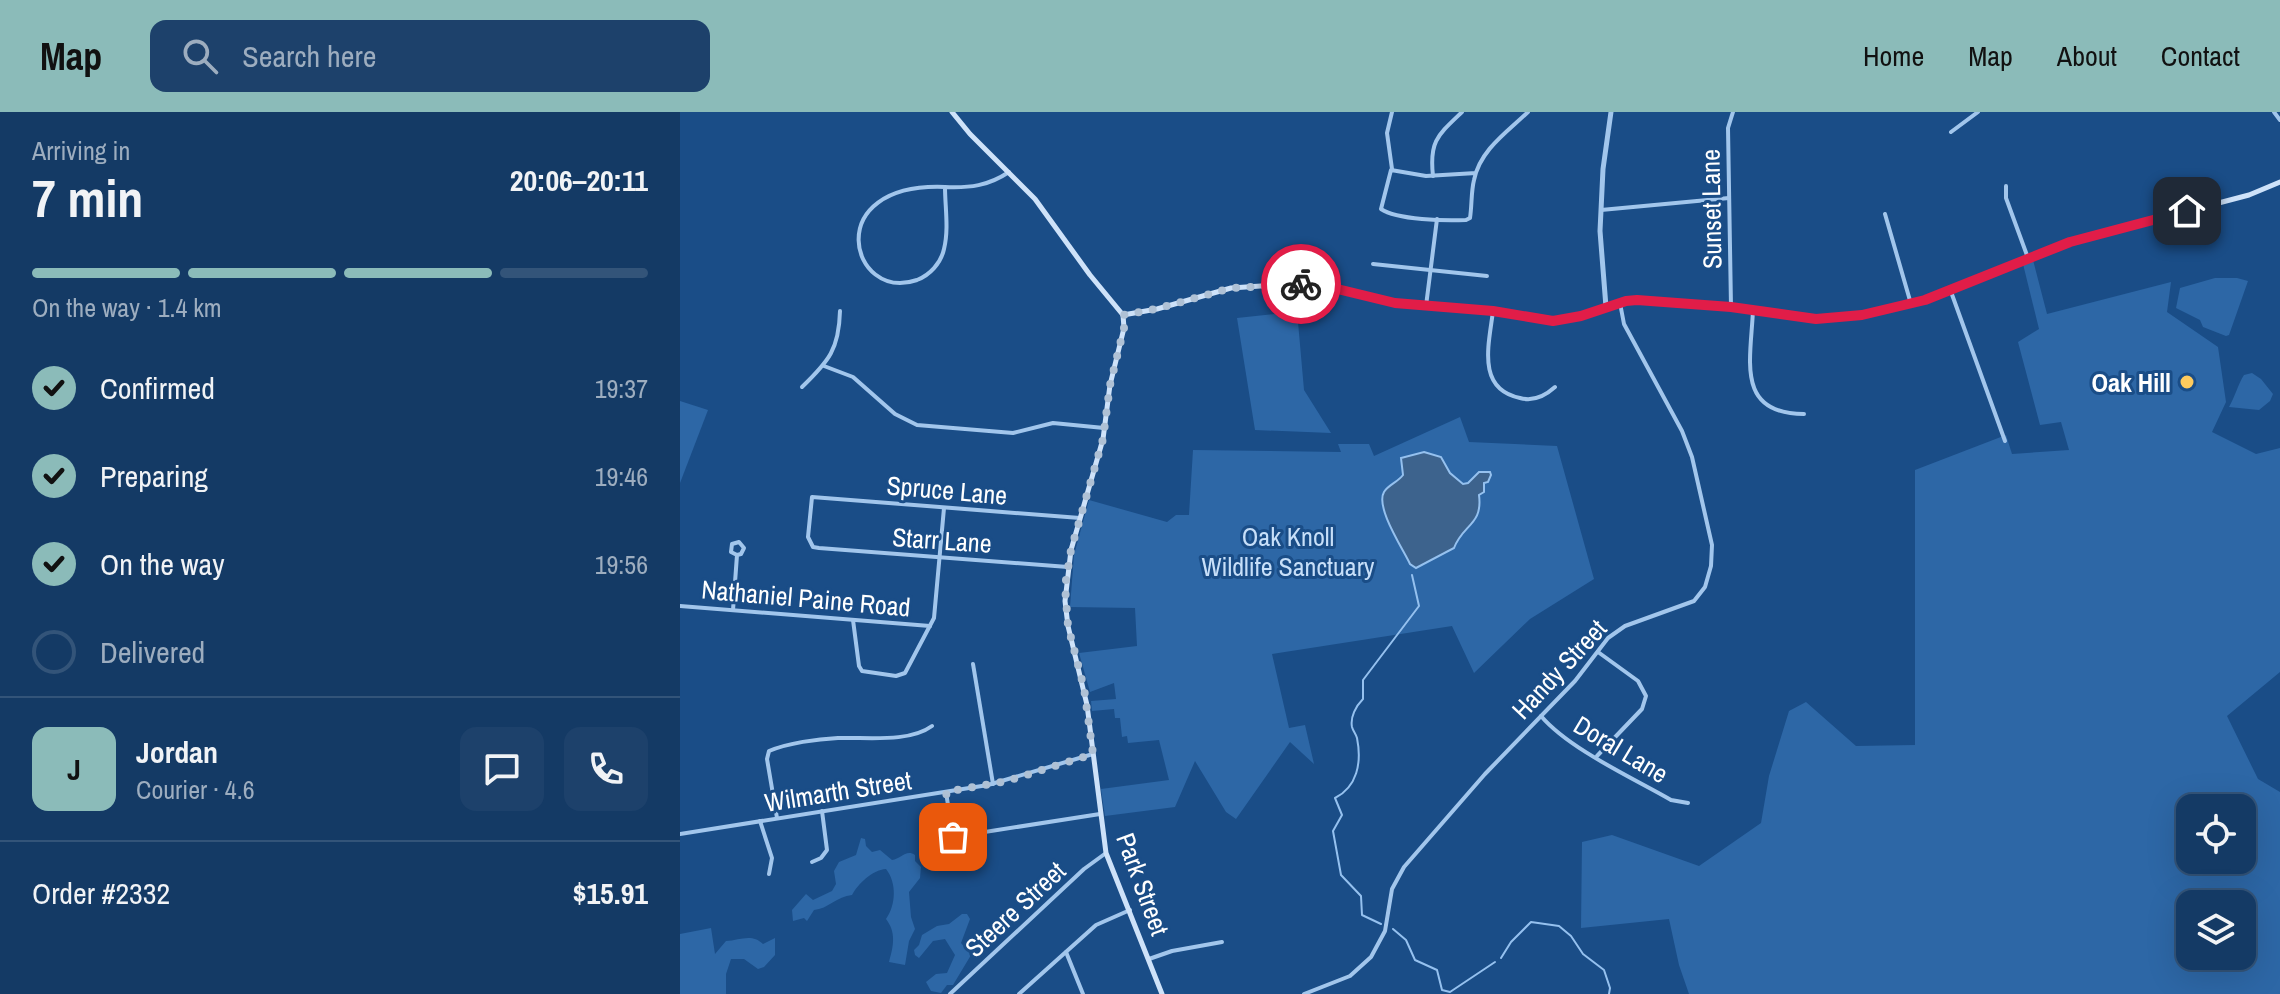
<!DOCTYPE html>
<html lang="en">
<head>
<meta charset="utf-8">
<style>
  :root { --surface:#143a65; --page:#1d416b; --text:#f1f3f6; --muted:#9dadbf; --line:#335479; --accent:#8bbbb9 }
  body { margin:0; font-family:"Archivo Narrow",sans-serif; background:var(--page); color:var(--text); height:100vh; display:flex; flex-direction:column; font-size:30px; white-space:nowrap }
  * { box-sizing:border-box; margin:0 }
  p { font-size:26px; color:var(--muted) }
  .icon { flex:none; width:44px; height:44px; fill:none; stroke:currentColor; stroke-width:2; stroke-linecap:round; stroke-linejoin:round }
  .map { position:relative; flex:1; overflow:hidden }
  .drawer { display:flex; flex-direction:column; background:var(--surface); width:680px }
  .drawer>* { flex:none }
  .tools { position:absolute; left:1496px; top:682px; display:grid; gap:16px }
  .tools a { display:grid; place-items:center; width:80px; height:80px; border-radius:16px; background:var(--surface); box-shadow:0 8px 32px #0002,0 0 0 2px var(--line); font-size:40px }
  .pin { position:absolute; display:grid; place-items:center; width:68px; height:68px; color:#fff; margin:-34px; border-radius:16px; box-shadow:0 4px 12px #0006 }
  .courier { position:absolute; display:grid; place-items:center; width:80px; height:80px; margin:-40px; border:6px solid #e11d48; border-radius:50%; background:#fff; color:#222; box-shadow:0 2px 10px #0007 }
  .headline em { font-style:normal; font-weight:800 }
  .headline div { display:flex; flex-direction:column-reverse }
  .headline { display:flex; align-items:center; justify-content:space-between; height:136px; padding:0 32px }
  h1 { font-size:52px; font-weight:800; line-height:60px }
  .bar { display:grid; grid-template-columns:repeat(4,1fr); gap:12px 8px; align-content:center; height:96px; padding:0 32px }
  .bar i { height:10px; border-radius:6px; background:var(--line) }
  .bar .selected { background:var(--accent) }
  .bar p { grid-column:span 4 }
  .line { display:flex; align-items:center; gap:20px; padding:0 32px; border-top:2px solid var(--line) }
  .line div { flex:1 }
  .round { display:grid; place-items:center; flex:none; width:84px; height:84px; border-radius:16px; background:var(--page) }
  ol { padding:0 32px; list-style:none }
  li { display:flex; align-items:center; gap:24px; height:88px }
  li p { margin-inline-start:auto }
  li .icon { padding:8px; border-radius:50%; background:var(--accent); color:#111; stroke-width:4 }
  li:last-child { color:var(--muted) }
  li i { width:44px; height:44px; border:4px solid var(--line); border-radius:50% }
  header { display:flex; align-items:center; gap:48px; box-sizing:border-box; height:112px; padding:0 40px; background:var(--accent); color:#111 }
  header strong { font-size:38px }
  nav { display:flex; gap:44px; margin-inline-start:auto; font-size:28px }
  .search { width:560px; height:72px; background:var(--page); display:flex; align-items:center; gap:20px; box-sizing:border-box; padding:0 28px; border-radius:16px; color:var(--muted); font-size:30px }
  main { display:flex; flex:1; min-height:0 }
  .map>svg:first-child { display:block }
  .green { fill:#2d67a6; fill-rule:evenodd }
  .water { fill:#3d638d; stroke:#95c1ef; stroke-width:2 }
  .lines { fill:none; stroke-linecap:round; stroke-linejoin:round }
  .stream { stroke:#95c1ef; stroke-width:2 }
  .minor { stroke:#a2c6ec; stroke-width:4 }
  .tertiary { stroke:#a2c6ec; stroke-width:5 }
  .secondary { stroke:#cee2f9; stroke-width:5 }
  .done { stroke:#afc1d5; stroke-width:8; stroke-dasharray:0 14.4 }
  .route { stroke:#e11d48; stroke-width:10 }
  .poi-dot { fill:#fecb5e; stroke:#1a4d87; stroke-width:3 }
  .labels { text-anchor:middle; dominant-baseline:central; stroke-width:6; stroke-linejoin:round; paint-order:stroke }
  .street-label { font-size:26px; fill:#fff; stroke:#1a4d87 }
  .poi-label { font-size:26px; font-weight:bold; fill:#fff; stroke:#1a4d87; text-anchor:end }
  .park-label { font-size:26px; fill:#c7dff9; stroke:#1a4d87 }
</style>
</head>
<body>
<header>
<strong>Map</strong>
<div class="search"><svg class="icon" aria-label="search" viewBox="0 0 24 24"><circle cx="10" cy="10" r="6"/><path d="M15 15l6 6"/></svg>Search here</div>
<nav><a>Home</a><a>Map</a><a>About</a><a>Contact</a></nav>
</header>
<main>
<section class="drawer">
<div class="headline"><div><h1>7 min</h1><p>Arriving in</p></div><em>20:06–20:11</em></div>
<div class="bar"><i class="selected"></i><i class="selected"></i><i class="selected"></i><i></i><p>On the way · 1.4 km</p></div>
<ol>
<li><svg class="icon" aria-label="check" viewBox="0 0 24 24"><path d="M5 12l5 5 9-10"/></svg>Confirmed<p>19:37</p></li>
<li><svg class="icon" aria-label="check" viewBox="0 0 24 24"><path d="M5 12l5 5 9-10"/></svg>Preparing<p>19:46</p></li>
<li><svg class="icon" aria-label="check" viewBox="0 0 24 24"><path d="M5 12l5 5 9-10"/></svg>On the way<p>19:56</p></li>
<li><i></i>Delivered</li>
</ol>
<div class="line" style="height:144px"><b class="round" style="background:var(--accent);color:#111">J</b><div><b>Jordan</b><p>Courier · 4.6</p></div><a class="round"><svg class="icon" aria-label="chat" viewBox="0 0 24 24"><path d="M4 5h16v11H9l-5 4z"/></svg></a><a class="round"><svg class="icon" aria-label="phone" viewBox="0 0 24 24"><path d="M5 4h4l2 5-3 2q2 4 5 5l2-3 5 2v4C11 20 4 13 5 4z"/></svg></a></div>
<div class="line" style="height:104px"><div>Order #2332</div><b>$15.91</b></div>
</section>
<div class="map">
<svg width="1600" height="882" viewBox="0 0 1600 882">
  <rect width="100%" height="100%" fill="#1a4d87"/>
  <g class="green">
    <path d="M 1353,148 L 1367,202 L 1491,170 L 1487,200 L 1538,235 L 1546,290 L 1532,320 L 1576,342 L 1600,336 L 1600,560 L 1547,604 L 1578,667 L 1600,680 L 1600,882 L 1009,882 L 999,853 L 989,807 L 901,816 L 902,730 L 932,723 L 1019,754 L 1081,711 L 1089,664 L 1109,599 L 1126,590 L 1176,634 L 1235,633 L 1235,358 L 1326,323 L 1332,342 L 1389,338 L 1381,310 L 1360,313 L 1338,230 L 1359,217 L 1343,152 ZM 1510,696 L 1562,696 L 1562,748 L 1510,748 ZM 1510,792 L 1562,792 L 1562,844 L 1510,844 Z"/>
    <path d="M 1535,166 L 1557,166 L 1568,169 L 1549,223 L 1546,224 L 1523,215 L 1520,208 L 1496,196 L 1500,176 Z"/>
    <path d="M 615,176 L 624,278 L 651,321 L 575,318 L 557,206 L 595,202 L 590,177 Z"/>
    <path d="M 1572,261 L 1581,267 L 1593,282 L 1590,289 L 1579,298 L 1549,295 C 1555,285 1558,272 1564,263 Z"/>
    <path d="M 0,289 L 28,298 L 0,371 Z"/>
    <path d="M 780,305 L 789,330 L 877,334 L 914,467 L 850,507 L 794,561 L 772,514 L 592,542 L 609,616 L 625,613 L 634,652 L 610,630 L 556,707 L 546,700 L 515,649 L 495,695 L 425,704 L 421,677 L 489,668 L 479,628 L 448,631 L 447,624 L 442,625 L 440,606 L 435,606 L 434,597 L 412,599 L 411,589 L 436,587 L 434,571 L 410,580 L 399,541 L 457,534 L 455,496 L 390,495 L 394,443 L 409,388 L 487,410 L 496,403 L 509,403 L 513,338 L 661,340 L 658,332 L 689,332 L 694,344 Z"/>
    <path d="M 181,726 L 185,727 L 186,734 L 192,740 L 200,738 L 212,748 C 221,747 226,737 235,743 L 235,749 L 241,755 L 240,766 L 229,780 L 231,805 L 235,817 L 229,829 L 225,853 L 209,850 C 214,833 216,820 206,807 C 216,793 217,771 206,757 C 192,758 178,772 172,783 C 157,784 148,797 134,798 L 127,809 L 124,806 L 113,809 L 112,798 L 126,782 L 133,788 L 152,779 L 156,772 L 154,759 L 159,750 L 176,743 Z"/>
    <path d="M 282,802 L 287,802 L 290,807 L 281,831 L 291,843 L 273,873 L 267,873 L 261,881 L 251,879 L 246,870 L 256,862 L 267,861 L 275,843 L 265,827 L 253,829 L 239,846 L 235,843 L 234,838 L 239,833 L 242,823 L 257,814 L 269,812 Z"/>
    <path d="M 31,816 L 35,842 L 46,829 C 60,828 72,821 83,832 L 95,826 L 95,843 L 84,855 L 78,857 L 64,847 L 51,847 L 46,862 L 46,882 L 0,882 L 0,822 Z"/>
  </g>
  <path class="water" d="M 744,340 L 761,345 L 770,361 L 783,372 L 788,371 L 799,360 L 810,360 L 811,363 L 808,370 L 804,371 L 804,380 L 799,383 C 803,413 783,412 774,436 L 736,456 L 730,452 C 723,437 695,395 704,380 C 708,373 718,370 723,363 L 721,346 Z"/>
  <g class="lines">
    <g class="stream">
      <path d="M 701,812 L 682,803 L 681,784 L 661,763 L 653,719 L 662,703 L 655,686 C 677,675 682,651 677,626 C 676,622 673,619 672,615 C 670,605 676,594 683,587 L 683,568 L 739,494 L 732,463"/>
      <path d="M 713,817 L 726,828 L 735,848 L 757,858 L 762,878 L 770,880 L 815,850"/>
      <path d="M 821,846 L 831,830 L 851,810 L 879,814 L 891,824 L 903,842 L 924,858 L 930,876 L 929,882"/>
    </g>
    <g class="minor">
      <path d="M 712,0 L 707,21 L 712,57"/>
      <path d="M 1594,0 L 1600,8"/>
      <path d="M 1271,20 L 1298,0"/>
      <path d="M 796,61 L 746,64 L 711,58 L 701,97 C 717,108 766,109 786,108 L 790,106 C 792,93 791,80 794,68 C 800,38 827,20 848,0"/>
      <path d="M 753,64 C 749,29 758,23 782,0"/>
      <path d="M 1326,74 L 1326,86 L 1348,146"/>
      <path d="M 265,75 C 139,70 170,191 237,168 C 250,163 261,151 264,137 C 269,117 265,95 265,75 C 290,76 308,74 329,60"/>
      <path d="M 921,98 L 1049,86"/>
      <path d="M 1205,102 L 1231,192"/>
      <path d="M 693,152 L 807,164"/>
      <path d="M 1270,177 L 1325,329"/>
      <path d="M 746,194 L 757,107"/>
      <path d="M 1051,195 L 1048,16 L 1053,0"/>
      <path d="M 1073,198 C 1071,247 1055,302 1124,302"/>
      <path d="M 813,199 C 809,232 796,277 840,286 C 854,290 865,284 875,275"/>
      <path d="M 144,254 L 173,265 L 215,302 L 237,313 L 333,321 L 373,311 L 424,316"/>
      <path d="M 122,275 C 149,249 159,237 160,199"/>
      <path d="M 388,455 L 139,436 L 133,435 L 128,425 L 132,385 L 400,406"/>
      <path d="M 0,494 L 250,514"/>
      <path d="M 53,498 L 57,443 L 61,442 L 64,436 L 59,430 L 52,432 L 51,440 L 57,443"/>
      <path d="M 173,508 L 179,554 L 182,559 L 216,564 L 225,561 L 254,506 L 264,396"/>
      <path d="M 293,552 L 313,672"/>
      <path d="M 861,604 C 889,637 953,666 991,688 L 1008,691"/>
      <path d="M 917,644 L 962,597 L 966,584 L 958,569 L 918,540"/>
      <path d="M 266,680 L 276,745"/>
      <path d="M 97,706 L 87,647 L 89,639 C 108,631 137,627 158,626 C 186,625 229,631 252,614"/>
      <path d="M 80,709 L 92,746 L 89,762"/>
      <path d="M 0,722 L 308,673 L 413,642"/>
      <path d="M 273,725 L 420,702"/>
      <path d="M 132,750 L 141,746 L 147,738 L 142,699"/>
      <path d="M 386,840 L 403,882"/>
      <path d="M 469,847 L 492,839 L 542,830"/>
      <path d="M 270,882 L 404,757 L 426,741"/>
      <path d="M 339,882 L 416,813 L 450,798"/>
      <path d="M 624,882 L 670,864 L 691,845 L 705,819 L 712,777 L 724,755 L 805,662 L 895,569 L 928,526 L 945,514 L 1014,489 L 1025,475 L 1031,454 L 1032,433 L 1012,345 L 1002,319 L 944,212 L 940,191"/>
    </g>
    <path class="tertiary" d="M 926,195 L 920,119 L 923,57 L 931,0"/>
    <g class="secondary">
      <path d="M 272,0 L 290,22 L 355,87 L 410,163 L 443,203 L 444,216 L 430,273 L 423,327 L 391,438 L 385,489 L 388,514 L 407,593 L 426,741 L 482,882"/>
      <path d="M 443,203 L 477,197 L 551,176 L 612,172 L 645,174 L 715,191 L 813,199 L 873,209 L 901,204 L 940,191 L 957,188 L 1051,195 L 1136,207 L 1164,205 L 1231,192 L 1390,130 L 1569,83 L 1600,70"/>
    </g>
  </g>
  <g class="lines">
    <path class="done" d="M 273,725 L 266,680 L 327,669 L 413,642 L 404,576 L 388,514 L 385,474 L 391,438 L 423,327 L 430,273 L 444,216 L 443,203 L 476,197 L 551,176 L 621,172"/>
    <path class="route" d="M 621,172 L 645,174 L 715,191 L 813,199 L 873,209 L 901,204 L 946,189 L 957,188 L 1051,195 L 1136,207 L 1182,203 L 1245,188 L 1390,130 L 1507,99"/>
  </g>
  <circle class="poi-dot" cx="1507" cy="270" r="8"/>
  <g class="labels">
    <g class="street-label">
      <text transform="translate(1031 97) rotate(-91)">Sunset Lane</text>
      <text transform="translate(267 378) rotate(5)">Spruce Lane</text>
      <text transform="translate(262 428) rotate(4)">Starr Lane</text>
      <text transform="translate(126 486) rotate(5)">Nathaniel Paine Road</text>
      <text transform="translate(879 557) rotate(-47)">Handy Street</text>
      <text transform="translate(941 637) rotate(31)">Doral Lane</text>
      <text transform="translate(158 679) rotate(-9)">Wilmarth Street</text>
      <text transform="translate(463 772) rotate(70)">Park Street</text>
      <text transform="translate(335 797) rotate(-43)">Steere Street</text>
    </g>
    <g class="poi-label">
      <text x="1491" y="270">Oak Hill</text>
    </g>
    <g class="park-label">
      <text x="608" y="424">Oak Knoll<tspan x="608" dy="30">Wildlife Sanctuary</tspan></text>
    </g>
  </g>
</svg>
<div class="tools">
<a><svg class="icon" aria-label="locate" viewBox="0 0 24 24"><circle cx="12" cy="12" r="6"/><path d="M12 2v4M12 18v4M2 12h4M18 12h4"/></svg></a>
<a><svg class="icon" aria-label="layers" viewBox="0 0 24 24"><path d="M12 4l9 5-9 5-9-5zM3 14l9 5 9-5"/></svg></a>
</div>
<div class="pin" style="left:273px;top:725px;background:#ea580c"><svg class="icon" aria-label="bag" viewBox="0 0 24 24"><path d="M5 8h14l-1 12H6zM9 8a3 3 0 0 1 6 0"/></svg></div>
<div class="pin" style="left:1507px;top:99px;background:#1f2937"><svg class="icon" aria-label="home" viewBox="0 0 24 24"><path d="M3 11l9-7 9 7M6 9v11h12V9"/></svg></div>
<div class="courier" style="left:621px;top:172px"><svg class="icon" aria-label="bike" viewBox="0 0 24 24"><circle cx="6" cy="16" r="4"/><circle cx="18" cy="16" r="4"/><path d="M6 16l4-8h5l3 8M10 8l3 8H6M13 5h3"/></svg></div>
</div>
</main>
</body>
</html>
